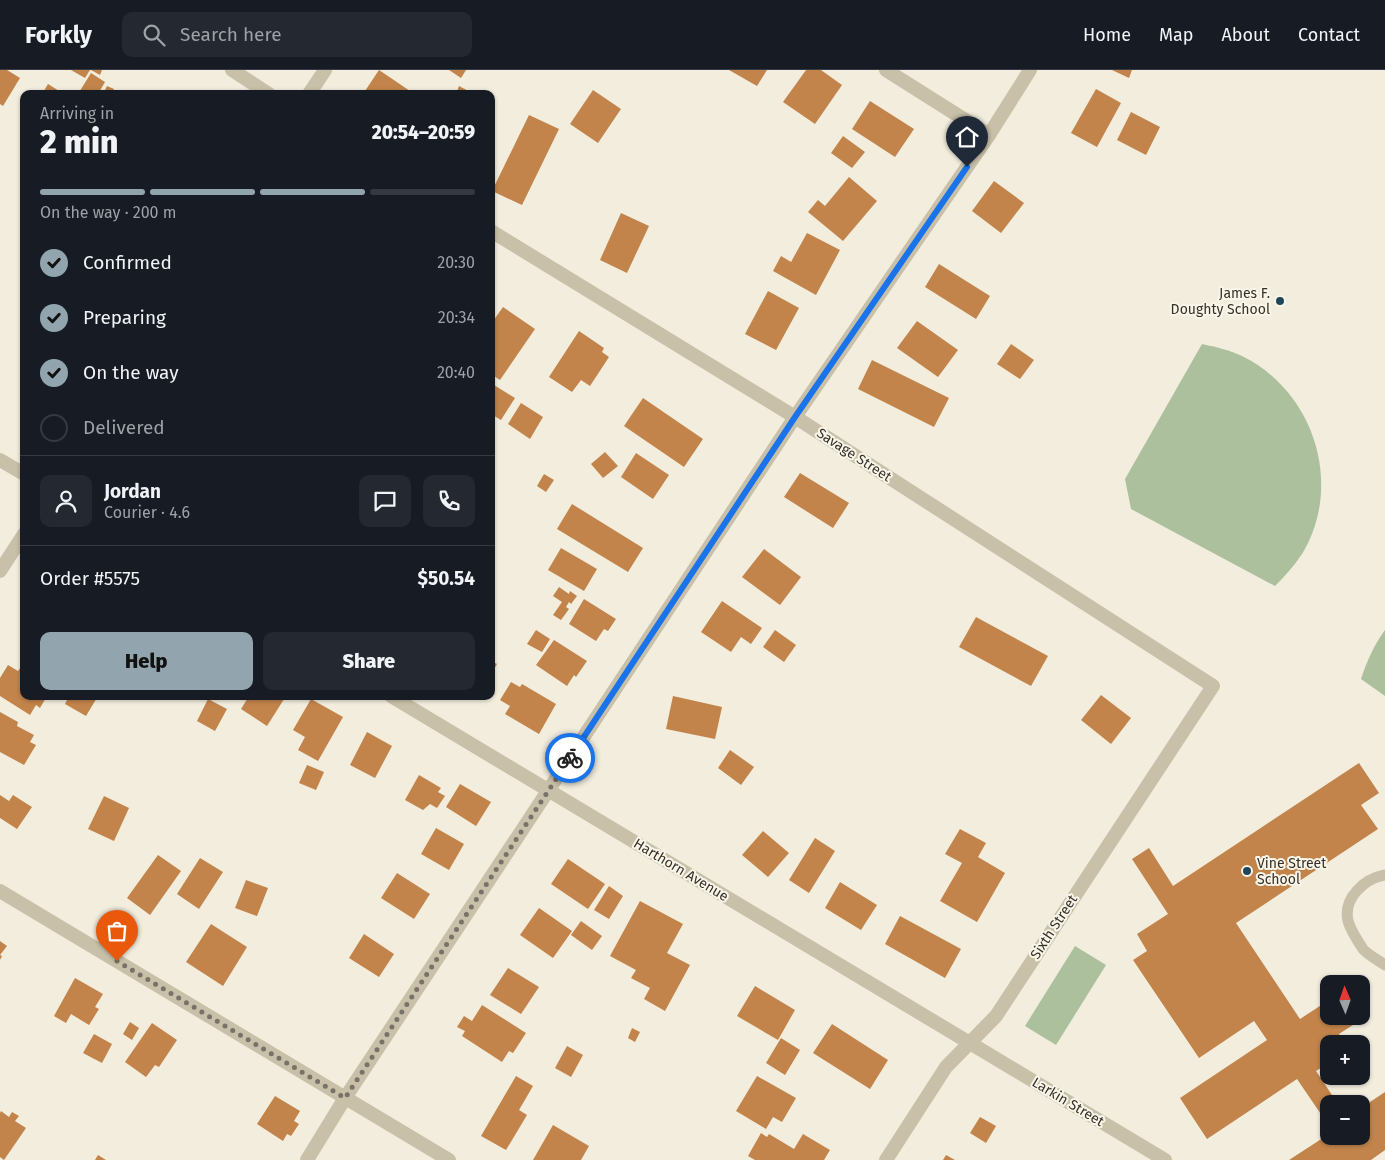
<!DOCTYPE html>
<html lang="en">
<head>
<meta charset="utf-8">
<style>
  :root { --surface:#171b24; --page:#242831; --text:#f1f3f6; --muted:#9ea1a6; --line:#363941; --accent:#92a5ae }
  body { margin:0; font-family:"Fira Sans",sans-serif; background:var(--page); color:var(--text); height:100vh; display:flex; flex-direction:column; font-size:19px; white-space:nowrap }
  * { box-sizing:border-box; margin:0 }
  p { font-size:16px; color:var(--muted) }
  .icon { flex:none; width:28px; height:28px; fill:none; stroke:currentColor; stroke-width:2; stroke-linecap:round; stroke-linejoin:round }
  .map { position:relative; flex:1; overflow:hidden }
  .drawer { position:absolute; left:20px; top:20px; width:475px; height:610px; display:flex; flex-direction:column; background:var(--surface); border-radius:10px; box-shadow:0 1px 4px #0004 }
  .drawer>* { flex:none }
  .needle { width:32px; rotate:358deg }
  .buttons { position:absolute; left:1320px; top:905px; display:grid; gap:10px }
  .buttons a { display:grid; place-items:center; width:50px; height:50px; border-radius:10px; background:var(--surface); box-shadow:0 1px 4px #0004; font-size:25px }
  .pin { position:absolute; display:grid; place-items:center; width:42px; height:42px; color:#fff; margin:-51px -21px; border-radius:50% 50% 50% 0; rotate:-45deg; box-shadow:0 0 5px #0007 }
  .pin .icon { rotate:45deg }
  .courier { position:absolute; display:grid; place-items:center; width:50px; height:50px; margin:-25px; border:4px solid #1a73e8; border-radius:50%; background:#fff; color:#222; box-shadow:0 1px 6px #0007 }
  .summary em { font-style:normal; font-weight:800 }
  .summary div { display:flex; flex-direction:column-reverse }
  .summary { display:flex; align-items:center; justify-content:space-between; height:85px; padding:0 20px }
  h1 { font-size:32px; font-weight:800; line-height:38px }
  .bar { display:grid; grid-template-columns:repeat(4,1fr); gap:8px 5px; align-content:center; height:60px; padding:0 20px }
  .bar i { height:6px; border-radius:4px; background:var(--line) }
  .bar .on { background:var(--accent) }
  .bar p { grid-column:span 4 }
  .line { display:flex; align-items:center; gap:12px; padding:0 20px; border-top:1px solid var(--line) }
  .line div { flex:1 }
  .round { display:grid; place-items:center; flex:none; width:52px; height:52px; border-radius:10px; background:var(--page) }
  ol { padding:0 20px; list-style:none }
  li { display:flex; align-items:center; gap:15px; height:55px }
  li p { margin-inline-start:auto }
  li .icon { padding:5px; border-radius:50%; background:var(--accent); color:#111; stroke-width:4 }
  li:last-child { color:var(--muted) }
  li i { width:28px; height:28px; border:2px solid var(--line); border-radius:50% }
  .primary-button { display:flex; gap:10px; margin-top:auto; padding:10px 20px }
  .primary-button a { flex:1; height:58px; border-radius:10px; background:var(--accent); color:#111; font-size:20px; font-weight:800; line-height:58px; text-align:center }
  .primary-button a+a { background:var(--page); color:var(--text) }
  header { display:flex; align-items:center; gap:30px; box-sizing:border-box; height:70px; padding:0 25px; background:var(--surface); border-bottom:1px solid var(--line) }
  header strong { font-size:24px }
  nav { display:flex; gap:28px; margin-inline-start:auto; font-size:18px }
  .search { width:350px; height:45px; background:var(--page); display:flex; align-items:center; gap:12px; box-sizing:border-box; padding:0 18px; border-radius:10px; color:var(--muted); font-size:19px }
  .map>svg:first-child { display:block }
  .green { fill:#acc09d }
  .building { fill:#c2844a }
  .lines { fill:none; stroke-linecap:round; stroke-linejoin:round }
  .service { stroke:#c9c0a9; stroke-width:11 }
  .minor { stroke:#c9c0a9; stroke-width:14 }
  .done { stroke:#787268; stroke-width:5; stroke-dasharray:0 9 }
  .route { stroke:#1a73e8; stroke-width:6 }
  .poi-dot { fill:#1f4657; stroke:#f9f6e9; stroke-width:2 }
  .labels { text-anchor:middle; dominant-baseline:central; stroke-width:4; stroke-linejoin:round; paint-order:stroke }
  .poi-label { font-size:14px; fill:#373029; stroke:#f9f6e9; text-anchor:end }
  .street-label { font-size:14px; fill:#373029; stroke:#f9f6e9 }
</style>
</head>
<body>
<header>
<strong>Forkly</strong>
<div class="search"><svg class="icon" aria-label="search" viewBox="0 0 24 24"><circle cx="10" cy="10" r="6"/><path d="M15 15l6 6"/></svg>Search here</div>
<nav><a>Home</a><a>Map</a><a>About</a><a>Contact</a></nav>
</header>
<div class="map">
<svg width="1385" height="1090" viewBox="0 0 1385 1090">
  <rect width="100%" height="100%" fill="#f2eddd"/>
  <g class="green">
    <path d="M 1202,274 C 1216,277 1229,280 1242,286 C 1314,321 1344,415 1302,484 C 1294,496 1285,506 1275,516 L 1131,439 L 1125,409 Z"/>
    <path d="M 1385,560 L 1385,626 L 1361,609 C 1367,591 1374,575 1385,560 Z"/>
    <path d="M 1075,876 L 1106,895 L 1056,975 L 1025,956 Z"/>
  </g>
  <g class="building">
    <path d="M 0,0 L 7,0 L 20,8 L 3,36 L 0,34 Z"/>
    <path d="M 71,0 L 90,0 L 85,8 Z"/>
    <path d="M 91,0 L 102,0 L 100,5 Z"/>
    <path d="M 379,0 L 413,23 L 413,24 L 363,24 Z"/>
    <path d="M 449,0 L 466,0 L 461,8 Z"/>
    <path d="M 729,0 L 767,0 L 757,16 Z"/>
    <path d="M 806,0 L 821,0 L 842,15 L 815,54 L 783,32 Z"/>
    <path d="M 1112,0 L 1132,0 L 1129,8 Z"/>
    <path d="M 91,3 L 105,12 L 98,24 L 78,24 Z"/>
    <path d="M 48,14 L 64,24 L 42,24 Z"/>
    <path d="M 107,16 L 114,19 L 112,24 L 103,24 Z"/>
    <path d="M 459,16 L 474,24 L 456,24 Z"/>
    <path d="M 1096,19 L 1121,33 L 1097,77 L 1071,63 Z"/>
    <path d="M 593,20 L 621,39 L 598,73 L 570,54 Z"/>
    <path d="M 870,31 L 914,59 L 895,87 L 852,59 Z"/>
    <path d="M 1131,42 L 1160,57 L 1146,85 L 1117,70 Z"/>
    <path d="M 529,45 L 559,59 L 522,135 L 492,121 Z"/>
    <path d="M 843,66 L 865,82 L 852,98 L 831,83 Z"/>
    <path d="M 849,107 L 877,131 L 843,171 L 808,142 L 818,130 L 825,136 Z"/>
    <path d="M 994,111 L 1024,133 L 1001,163 L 972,141 Z"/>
    <path d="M 621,143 L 649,156 L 627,203 L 600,190 Z"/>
    <path d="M 807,163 L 840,180 L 816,225 L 773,201 L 781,186 L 791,192 Z"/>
    <path d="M 939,194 L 990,226 L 976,249 L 925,217 Z"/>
    <path d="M 768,221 L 799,238 L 776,280 L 745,264 Z"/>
    <path d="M 503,237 L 535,259 L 500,310 L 491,304 L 491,254 Z"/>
    <path d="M 917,251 L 958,280 L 938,307 L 897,278 Z"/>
    <path d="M 579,261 L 604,278 L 602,282 L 609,287 L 590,316 L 581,310 L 572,322 L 549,307 Z"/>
    <path d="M 1011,274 L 1034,290 L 1020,309 L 997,294 Z"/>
    <path d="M 872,290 L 949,328 L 934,357 L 858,319 Z"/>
    <path d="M 494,315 L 515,328 L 501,350 L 491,344 L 491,319 Z"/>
    <path d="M 643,328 L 703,369 L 684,397 L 624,356 Z"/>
    <path d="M 521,333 L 543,347 L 530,369 L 508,354 Z"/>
    <path d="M 605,382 L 618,396 L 603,408 L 591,394 Z"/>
    <path d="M 636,383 L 669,405 L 653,429 L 621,407 Z"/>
    <path d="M 800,403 L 849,433 L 833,458 L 784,427 Z"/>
    <path d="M 544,404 L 554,410 L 546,422 L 537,416 Z"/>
    <path d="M 572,434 L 643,478 L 628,502 L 557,459 Z"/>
    <path d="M 561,478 L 597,499 L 584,521 L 548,500 Z"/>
    <path d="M 764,479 L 801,507 L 780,535 L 742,507 Z"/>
    <path d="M 559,517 L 569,524 L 570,521 L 577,526 L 571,534 L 569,532 L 566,537 L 569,539 L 561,550 L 553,545 L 562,532 L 553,526 Z"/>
    <path d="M 584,529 L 616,549 L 608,561 L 604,559 L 596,571 L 569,554 Z"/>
    <path d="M 722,531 L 762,558 L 751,574 L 741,567 L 731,582 L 701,562 Z"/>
    <path d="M 976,547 L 1048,586 L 1031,616 L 959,577 Z"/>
    <path d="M 536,560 L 550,569 L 542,582 L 527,574 Z"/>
    <path d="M 775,560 L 796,575 L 784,592 L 763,577 Z"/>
    <path d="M 554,570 L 587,591 L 576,607 L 574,605 L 567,616 L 536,595 Z"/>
    <path d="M 491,591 L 497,594 L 491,604 Z"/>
    <path d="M 8,595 L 18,601 L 21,597 L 24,599 L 24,626 L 47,626 L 40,638 L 36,635 L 30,645 L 0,626 L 0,608 Z"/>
    <path d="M 511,612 L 520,617 L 522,614 L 556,634 L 539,664 L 505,644 L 510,636 L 500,630 Z"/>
    <path d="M 1101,625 L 1131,648 L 1111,674 L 1081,650 Z"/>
    <path d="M 69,626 L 98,626 L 86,646 L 65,634 Z"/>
    <path d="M 249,626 L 286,626 L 267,656 L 241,639 Z"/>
    <path d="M 673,626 L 722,637 L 715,669 L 666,659 Z"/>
    <path d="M 208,629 L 227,639 L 215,661 L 197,651 Z"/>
    <path d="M 311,629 L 343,647 L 318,691 L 298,680 L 305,667 L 293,660 Z"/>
    <path d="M 0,642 L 18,652 L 17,656 L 34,665 L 30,672 L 36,675 L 24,695 L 0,682 Z"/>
    <path d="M 367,662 L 392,676 L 375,708 L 350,695 Z"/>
    <path d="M 730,680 L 754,697 L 741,715 L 718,698 Z"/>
    <path d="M 1359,693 L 1379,723 L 1361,735 L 1378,759 L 1236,853 L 1300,949 L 1329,930 L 1329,946 L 1361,946 L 1361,931 L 1370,944 L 1339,964 L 1346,974 L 1329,974 L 1329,993 L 1316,1001 L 1338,1034 L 1329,1034 L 1329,1056 L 1297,1009 L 1207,1069 L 1180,1028 L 1267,970 L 1254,951 L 1199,988 L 1133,890 L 1147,881 L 1137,864 L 1168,844 L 1132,789 L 1149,778 L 1173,816 Z"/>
    <path d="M 307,695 L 324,702 L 316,720 L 299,713 Z"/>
    <path d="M 419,705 L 441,718 L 438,722 L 445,726 L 437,738 L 430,734 L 423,740 L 405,730 Z"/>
    <path d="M 460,714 L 491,732 L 476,756 L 446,737 Z"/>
    <path d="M 0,725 L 9,731 L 13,725 L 32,737 L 17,759 L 0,748 Z"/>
    <path d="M 104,726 L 129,738 L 114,771 L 88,759 Z"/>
    <path d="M 436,758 L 464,774 L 449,800 L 421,784 Z"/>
    <path d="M 960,759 L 986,773 L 978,787 L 1005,803 L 977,852 L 940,831 L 962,793 L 945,784 Z"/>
    <path d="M 763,761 L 789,783 L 768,807 L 742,785 Z"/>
    <path d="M 815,768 L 835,781 L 809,823 L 789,810 Z"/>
    <path d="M 158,785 L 181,801 L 150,845 L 127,828 Z"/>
    <path d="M 200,788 L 223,802 L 199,839 L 177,824 Z"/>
    <path d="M 568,789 L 605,814 L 588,839 L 551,814 Z"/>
    <path d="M 397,803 L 430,824 L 414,849 L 381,828 Z"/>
    <path d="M 246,810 L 268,818 L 257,846 L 235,838 Z"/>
    <path d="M 840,812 L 877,835 L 861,860 L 825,838 Z"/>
    <path d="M 609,816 L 623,826 L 609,849 L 594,840 Z"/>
    <path d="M 640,831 L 683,854 L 667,883 L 690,895 L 665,941 L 644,929 L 650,918 L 631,908 L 636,900 L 610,886 Z"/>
    <path d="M 539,838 L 572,861 L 553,888 L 520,865 Z"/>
    <path d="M 900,846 L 961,879 L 945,908 L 885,874 Z"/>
    <path d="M 581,851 L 602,866 L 592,880 L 571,865 Z"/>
    <path d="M 211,854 L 247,877 L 223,916 L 186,892 Z"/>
    <path d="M 364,864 L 394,884 L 379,907 L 349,888 Z"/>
    <path d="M 0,871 L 7,876 L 0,885 L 2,886 L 0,890 Z"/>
    <path d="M 508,898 L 539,917 L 521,944 L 490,925 Z"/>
    <path d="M 75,908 L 103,924 L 95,937 L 99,939 L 89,955 L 71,944 L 66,953 L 54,946 Z"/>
    <path d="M 755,916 L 795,940 L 778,970 L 737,946 Z"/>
    <path d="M 482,935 L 526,963 L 513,983 L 509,981 L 502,992 L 462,966 L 465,961 L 457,957 L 464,946 L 472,951 Z"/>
    <path d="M 130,952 L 139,958 L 132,970 L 123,964 Z"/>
    <path d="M 152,953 L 177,970 L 159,997 L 155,995 L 146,1007 L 125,992 Z"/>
    <path d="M 832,954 L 888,990 L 870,1019 L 813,983 Z"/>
    <path d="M 632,958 L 640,962 L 635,972 L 628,968 Z"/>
    <path d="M 94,964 L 112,974 L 102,993 L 83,983 Z"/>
    <path d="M 781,968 L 800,980 L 785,1005 L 766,993 Z"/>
    <path d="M 567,976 L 583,985 L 571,1007 L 555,998 Z"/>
    <path d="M 516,1006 L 533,1016 L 519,1040 L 527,1045 L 506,1080 L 481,1066 Z"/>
    <path d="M 757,1006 L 796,1028 L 782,1052 L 773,1047 L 766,1059 L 736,1041 Z"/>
    <path d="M 1385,1022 L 1385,1080 L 1371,1090 L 1289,1090 L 1329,1064 L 1329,1066 L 1361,1066 L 1361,1038 Z"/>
    <path d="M 275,1026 L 300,1041 L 294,1051 L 299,1054 L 291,1066 L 287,1064 L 283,1071 L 257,1054 Z"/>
    <path d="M 1,1041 L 9,1047 L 12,1042 L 19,1046 L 15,1051 L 26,1058 L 4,1090 L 0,1087 L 0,1043 Z"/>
    <path d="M 980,1047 L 996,1056 L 986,1073 L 970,1063 Z"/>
    <path d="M 553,1055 L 589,1076 L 581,1090 L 533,1090 Z"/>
    <path d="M 761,1063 L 767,1067 L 769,1064 L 794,1079 L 803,1064 L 830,1080 L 824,1090 L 755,1090 L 748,1086 Z"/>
    <path d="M 98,1085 L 106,1090 L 95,1090 Z"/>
    <path d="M 946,1085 L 955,1090 L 943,1090 Z"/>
  </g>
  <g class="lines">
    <path class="service" d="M 1385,805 C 1364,809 1343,828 1348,851 C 1350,858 1359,873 1363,879 C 1368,885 1378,890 1385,895"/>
    <g class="minor">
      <path d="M 232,0 L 269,24"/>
      <path d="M 886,0 L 989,65"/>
      <path d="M 309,24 L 325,0"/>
      <path d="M 491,161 L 795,347 L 1213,616 L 996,946 L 946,997 L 886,1090"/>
      <path d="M 0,390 L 24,404"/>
      <path d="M 0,501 L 24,464"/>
      <path d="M 391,626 L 1165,1090"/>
      <path d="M 0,821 L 449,1090"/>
      <path d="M 307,1090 L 345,1028 L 795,347 L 989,65 L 1030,0"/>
    </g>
  </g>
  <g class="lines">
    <path class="done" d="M 117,891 L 345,1028 L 570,688"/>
    <path class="route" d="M 570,688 L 795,347 L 967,97"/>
  </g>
  <g class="poi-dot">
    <circle cx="1280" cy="231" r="5"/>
    <circle cx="1247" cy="801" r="5"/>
  </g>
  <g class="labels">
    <g class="poi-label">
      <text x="1270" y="223">James F.<tspan x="1270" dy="16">Doughty School</tspan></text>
      <text x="1257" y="793" text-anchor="start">Vine Street<tspan x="1257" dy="16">School</tspan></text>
    </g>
    <g class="street-label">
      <text transform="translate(854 385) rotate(33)">Savage Street</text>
      <text transform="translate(681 800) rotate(31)">Harthorn Avenue</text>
      <text transform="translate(1054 857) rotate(-57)">Sixth Street</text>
      <text transform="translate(1068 1032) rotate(31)">Larkin Street</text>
    </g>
  </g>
</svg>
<div class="buttons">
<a><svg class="needle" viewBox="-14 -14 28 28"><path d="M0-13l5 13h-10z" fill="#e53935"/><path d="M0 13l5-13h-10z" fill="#9ea1a6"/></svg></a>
<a>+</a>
<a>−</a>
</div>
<div class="pin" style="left:117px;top:891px;background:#ea580c"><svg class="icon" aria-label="bag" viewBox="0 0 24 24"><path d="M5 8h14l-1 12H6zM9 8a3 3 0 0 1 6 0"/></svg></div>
<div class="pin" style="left:967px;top:97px;background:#1f2937"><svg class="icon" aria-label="home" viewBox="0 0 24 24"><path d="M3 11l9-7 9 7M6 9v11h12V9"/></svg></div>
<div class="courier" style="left:570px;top:688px"><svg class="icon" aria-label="bike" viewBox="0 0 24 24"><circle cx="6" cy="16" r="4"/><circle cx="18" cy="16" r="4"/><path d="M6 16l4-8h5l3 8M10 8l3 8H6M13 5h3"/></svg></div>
<section class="drawer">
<div class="summary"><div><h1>2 min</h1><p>Arriving in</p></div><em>20:54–20:59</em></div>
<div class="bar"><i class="on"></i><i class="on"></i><i class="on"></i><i></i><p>On the way · 200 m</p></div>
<ol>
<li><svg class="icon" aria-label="check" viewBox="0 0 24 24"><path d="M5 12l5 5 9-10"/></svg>Confirmed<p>20:30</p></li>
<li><svg class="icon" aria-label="check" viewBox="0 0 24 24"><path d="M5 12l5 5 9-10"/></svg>Preparing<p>20:34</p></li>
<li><svg class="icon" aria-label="check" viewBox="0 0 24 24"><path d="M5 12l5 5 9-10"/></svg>On the way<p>20:40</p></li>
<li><i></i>Delivered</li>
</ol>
<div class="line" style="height:90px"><a class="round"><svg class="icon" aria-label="person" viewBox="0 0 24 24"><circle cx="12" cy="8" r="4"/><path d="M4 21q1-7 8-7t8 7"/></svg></a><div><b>Jordan</b><p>Courier · 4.6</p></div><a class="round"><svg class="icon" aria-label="chat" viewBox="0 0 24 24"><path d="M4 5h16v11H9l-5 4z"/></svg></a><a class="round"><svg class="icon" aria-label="phone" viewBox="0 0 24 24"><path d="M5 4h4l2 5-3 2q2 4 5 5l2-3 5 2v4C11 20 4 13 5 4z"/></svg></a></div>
<div class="line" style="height:65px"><div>Order #5575</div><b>$50.54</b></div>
<div class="primary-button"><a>Help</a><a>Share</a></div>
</section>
</div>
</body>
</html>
